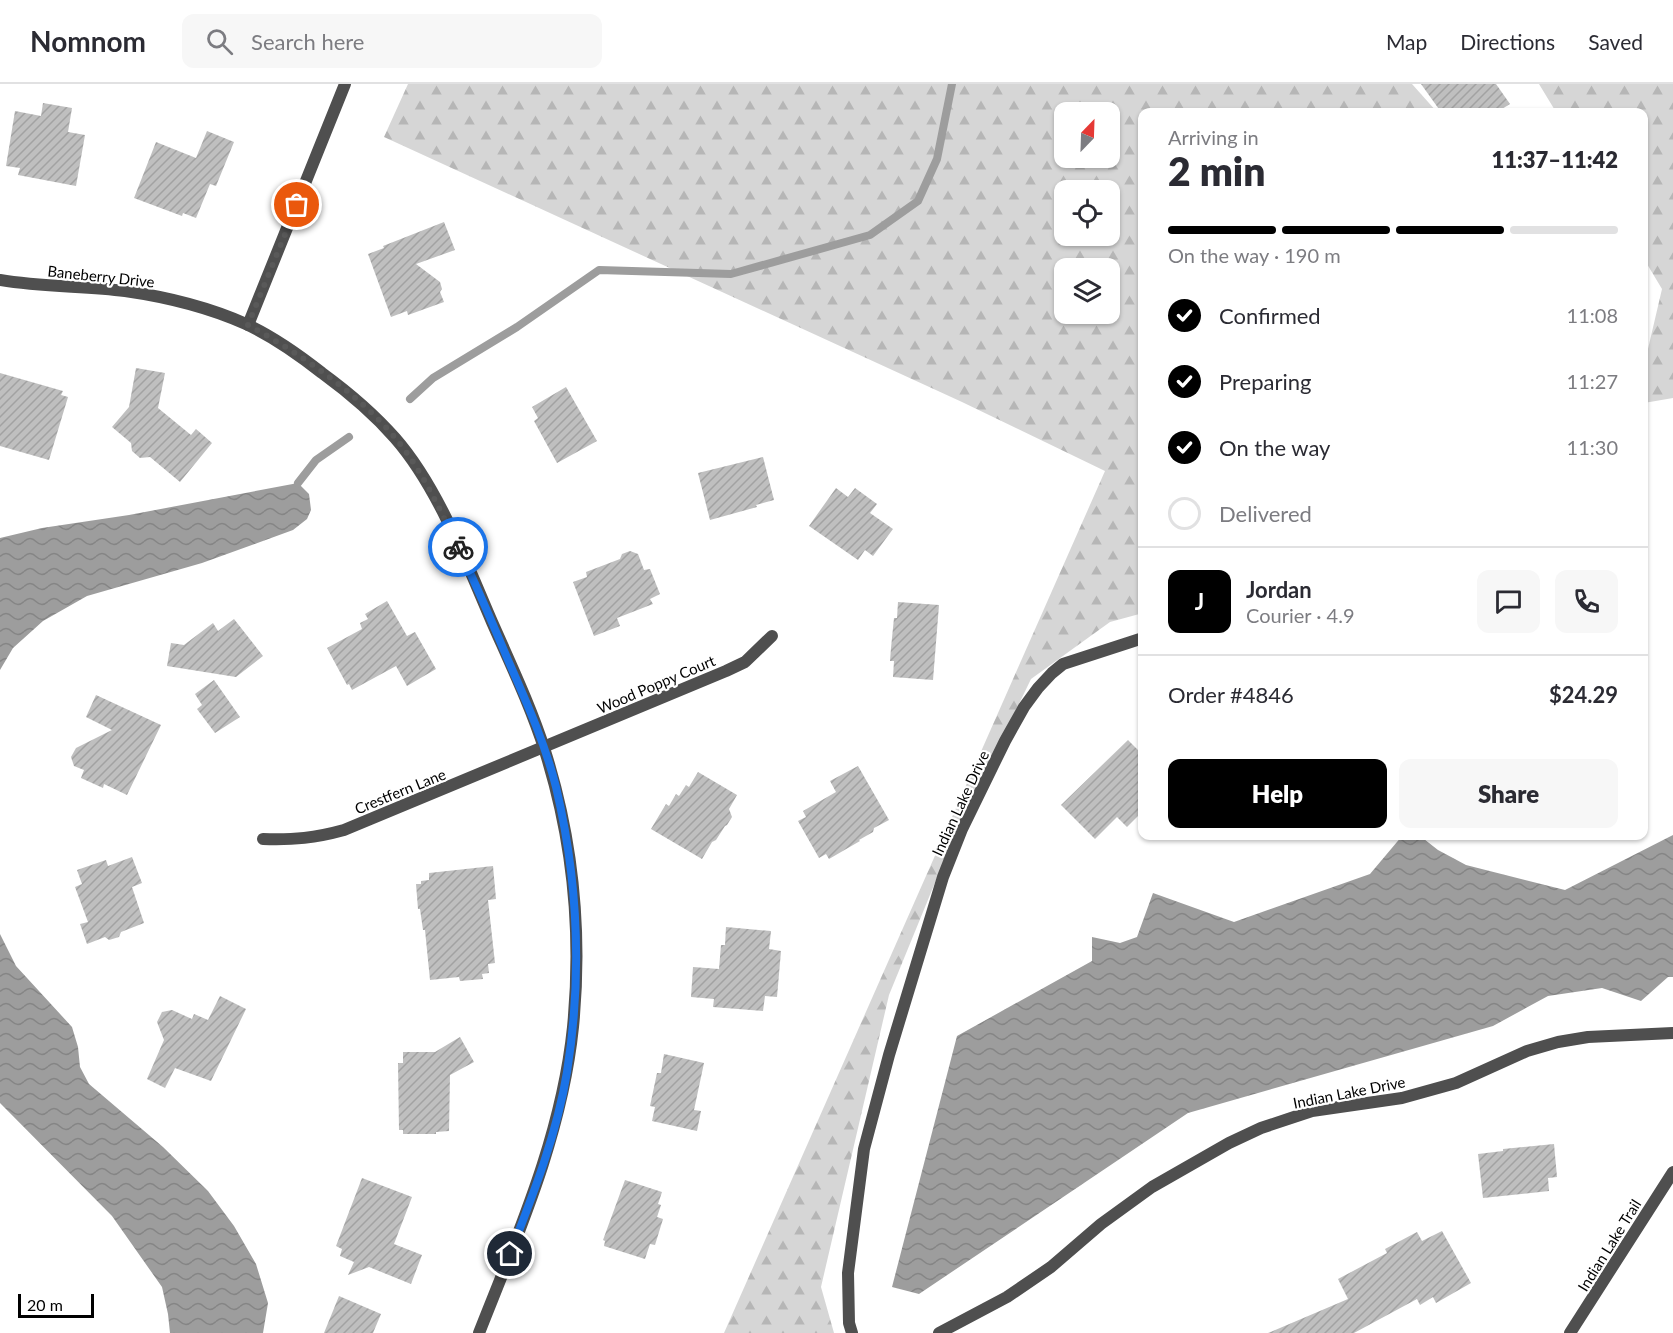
<!DOCTYPE html>
<html lang="en">
<head>
<meta charset="utf-8">
<style>
  :root { --surface:#fff; --page:#f7f7f7; --text:#2b2b33; --muted:#7c7c81; --line:#e1e1e2; --accent:#000 }
  body { margin:0; font-family:Lato,sans-serif; background:var(--page); color:var(--text); height:100vh; display:flex; flex-direction:column; font-size:22px; white-space:nowrap }
  * { box-sizing:border-box; margin:0 }
  p { font-size:20px; color:var(--muted) }
  .icon { flex:none; width:33px; height:33px; fill:none; stroke:currentColor; stroke-width:2; stroke-linecap:round; stroke-linejoin:round }
  .map { position:relative; flex:1; overflow:hidden }
  .drawer { position:absolute; left:1138px; top:24px; width:510px; height:732px; display:flex; flex-direction:column; background:var(--surface); border-radius:12px; box-shadow:0 2px 4px #0004 }
  .drawer>* { flex:none }
  .needle { width:39px; rotate:23deg }
  .fabs { position:absolute; left:1054px; top:18px; display:grid; gap:12px }
  .fabs a { display:grid; place-items:center; width:66px; height:66px; border-radius:12px; background:var(--surface); box-shadow:0 2px 4px #0004; font-size:30px }
  .scale { position:absolute; left:18px; bottom:15px; width:76px; box-sizing:border-box; padding-left:6px; border:3px solid #000; border-top:0; font-size:16px; line-height:21px; white-space:nowrap; color:#000; -webkit-text-stroke:4px #fff; paint-order:stroke }
  .pin { position:absolute; display:grid; place-items:center; width:51px; height:51px; color:#fff; margin:-26px; border:3px solid #fff; border-radius:50%; box-shadow:0 2px 6px #0007 }
  .courier { position:absolute; display:grid; place-items:center; width:60px; height:60px; margin:-30px; border:4px solid #1a73e8; border-radius:50%; background:#fff; color:#222; box-shadow:0 2px 8px #0007 }
  .headline em { font-style:normal; font-weight:800 }
  .headline div { display:flex; flex-direction:column-reverse }
  .headline { display:flex; align-items:center; justify-content:space-between; height:102px; padding:0 30px }
  h1 { font-size:39px; font-weight:800; line-height:45px }
  .bar { display:grid; grid-template-columns:repeat(4,1fr); gap:9px 6px; align-content:center; height:72px; padding:0 30px }
  .bar i { height:8px; border-radius:4px; background:var(--line) }
  .bar .on { background:var(--accent) }
  .bar p { grid-column:span 4 }
  .line { display:flex; align-items:center; gap:15px; padding:0 30px; border-top:2px solid var(--line) }
  .line div { flex:1 }
  .round { display:grid; place-items:center; flex:none; width:63px; height:63px; border-radius:12px; background:var(--page) }
  ol { padding:0 30px; list-style:none }
  li { display:flex; align-items:center; gap:18px; height:66px }
  li p { margin-inline-start:auto }
  li .icon { padding:6px; border-radius:50%; background:var(--accent); color:#fff; stroke-width:4 }
  li:last-child { color:var(--muted) }
  li i { width:33px; height:33px; border:3px solid var(--line); border-radius:50% }
  .cta { display:flex; gap:12px; margin-top:auto; padding:12px 30px }
  .cta a { flex:1; height:69px; border-radius:12px; background:var(--accent); color:#fff; font-size:24px; font-weight:800; line-height:69px; text-align:center }
  .cta a+a { background:var(--page); color:var(--text) }
  header { display:flex; align-items:center; gap:36px; box-sizing:border-box; height:84px; padding:0 30px; background:var(--surface); border-bottom:2px solid var(--line) }
  header strong { font-size:28px }
  nav { display:flex; gap:33px; margin-inline-start:auto; font-size:21px }
  .search { width:420px; height:54px; background:var(--page); display:flex; align-items:center; gap:15px; box-sizing:border-box; padding:0 21px; border-radius:12px; color:var(--muted); font-size:22px }
  .map>svg:first-child { display:block }
  .forest { fill:url(#forest-firs); fill-rule:evenodd }
  .water { fill:url(#water-waves) }
  .lines { fill:none; stroke-linecap:round; stroke-linejoin:round }
  .stream { stroke:#9d9d9d; stroke-width:8 }
  .building { fill:url(#building-hatch) }
  .minor { stroke:#4f4f4f; stroke-width:12 }
  .done { stroke:#595959; stroke-width:6; stroke-dasharray:0 10.8 }
  .route { stroke:#1a73e8; stroke-width:8 }
  .labels { text-anchor:middle; dominant-baseline:central; stroke-width:4.5; stroke-linejoin:round; paint-order:stroke }
  .street-label { font-size:15px; fill:#000; stroke:#fff }
</style>
</head>
<body>
<header>
<strong>Nomnom</strong>
<div class="search"><svg class="icon" aria-label="search" viewBox="0 0 24 24"><circle cx="10" cy="10" r="6"/><path d="M15 15l6 6"/></svg>Search here</div>
<nav><a>Map</a><a>Directions</a><a>Saved</a></nav>
</header>
<div class="map">
<svg width="1673" height="1249" viewBox="0 0 1673 1249">
  <defs>
    <pattern id="forest-firs" width="22" height="20" patternUnits="userSpaceOnUse" patternTransform="scale(1.5)"><rect width="22" height="20" fill="#d6d6d6"/><path d="M5 1l3.5 6h-7zM16 11l3.5 6h-7z" fill="#b6b6b6"/></pattern>
    <pattern id="water-waves" width="16" height="10" patternUnits="userSpaceOnUse" patternTransform="scale(1.5)"><rect width="16" height="10" fill="#9d9d9d"/><path d="M0 5q4-4 8 0t8 0" fill="none" stroke="#858585"/></pattern>
    <pattern id="building-hatch" width="6" height="6" patternUnits="userSpaceOnUse" patternTransform="scale(1.5)"><rect width="6" height="6" fill="#bfbfbf"/><path d="M-1 1l2-2M0 6l6-6M5 7l2-2" fill="none" stroke="#a2a2a2"/></pattern>
  </defs>
  <rect width="100%" height="100%" fill="#fff"/>
  <g class="forest">
    <path d="M 408,0 L 1412,0 L 1437,28 L 1143,28 L 1143,529 L 1110,538 L 1031,595 L 950,762 L 889,911 L 821,1203 L 834,1249 L 724,1249 L 1105,387 L 962,318 L 384,53 ZM 1065,28 L 1110,28 L 1110,74 L 1065,74 ZM 1065,106 L 1110,106 L 1110,152 L 1065,152 ZM 1065,184 L 1110,184 L 1110,230 L 1065,230 Z"/>
    <path d="M 1539,0 L 1673,0 L 1673,314 L 1644,319 L 1644,282 L 1662,205 L 1644,175 L 1644,28 L 1556,28 Z"/>
  </g>
  <g class="water">
    <path d="M 298,399 L 309,410 L 311,426 L 307,435 L 293,446 L 202,479 L 87,512 L 43,537 L 13,564 L 0,586 L 0,454 L 42,444 L 129,431 Z"/>
    <path d="M 1673,751 L 1673,893 L 1668,893 L 1641,917 L 1602,904 L 1548,912 L 1493,942 L 1188,1029 L 919,1210 L 892,1203 L 957,952 L 1092,877 L 1092,853 L 1120,859 L 1137,853 L 1153,809 L 1234,838 L 1370,790 L 1402,752 L 1420,752 L 1438,766 L 1466,781 L 1565,806 Z"/>
    <path d="M 0,850 L 16,882 L 72,943 L 78,963 L 80,983 L 89,1000 L 163,1063 L 208,1107 L 234,1142 L 256,1180 L 268,1219 L 263,1249 L 170,1249 L 168,1230 L 162,1203 L 112,1132 L 0,1019 Z"/>
  </g>
  <g class="lines">
    <g class="stream">
      <path d="M 410,315 L 433,294 L 517,243 L 599,186 L 731,190 L 870,151 L 918,117 L 937,75 L 952,0"/>
      <path d="M 298,399 L 316,376 L 349,353"/>
    </g>
  </g>
  <g class="building">
    <path d="M 1421,0 L 1496,0 L 1510,20 L 1497,28 L 1441,28 Z"/>
    <path d="M 43,19 L 72,24 L 68,48 L 85,51 L 76,102 L 18,91 L 20,84 L 6,82 L 15,27 L 41,32 Z"/>
    <path d="M 207,47 L 234,58 L 216,102 L 210,100 L 196,134 L 183,129 L 182,132 L 134,114 L 156,58 L 196,74 Z"/>
    <path d="M 444,138 L 455,166 L 416,180 L 440,198 L 442,205 L 440,208 L 444,218 L 408,231 L 407,227 L 391,233 L 368,170 L 384,164 L 383,162 Z"/>
    <path d="M 136,284 L 165,289 L 158,324 L 191,351 L 196,345 L 212,359 L 180,398 L 150,373 L 140,374 L 132,367 L 131,359 L 112,343 L 129,323 Z"/>
    <path d="M 0,289 L 63,307 L 61,311 L 68,313 L 49,376 L 0,362 Z"/>
    <path d="M 566,303 L 597,357 L 557,379 L 534,337 L 538,334 L 532,323 Z"/>
    <path d="M 763,373 L 774,416 L 756,421 L 757,423 L 710,436 L 698,389 Z"/>
    <path d="M 836,404 L 848,413 L 855,404 L 877,420 L 870,429 L 893,445 L 873,472 L 865,466 L 858,476 L 809,442 Z"/>
    <path d="M 630,467 L 638,470 L 644,486 L 650,485 L 660,510 L 650,515 L 653,520 L 617,534 L 620,542 L 594,552 L 573,498 L 587,493 L 586,488 L 620,475 L 622,470 Z"/>
    <path d="M 387,517 L 407,552 L 415,548 L 436,585 L 407,602 L 396,582 L 352,606 L 349,600 L 347,601 L 327,564 L 362,545 L 360,539 L 368,535 L 365,530 Z"/>
    <path d="M 898,518 L 939,521 L 933,596 L 893,593 L 894,577 L 890,577 L 891,564 L 894,534 L 897,534 Z"/>
    <path d="M 234,535 L 263,572 L 236,593 L 167,582 L 171,559 L 184,561 L 213,539 L 218,547 Z"/>
    <path d="M 214,596 L 240,633 L 215,649 L 197,625 L 202,621 L 195,610 Z"/>
    <path d="M 96,611 L 161,641 L 127,711 L 104,700 L 103,704 L 81,694 L 84,686 L 74,682 L 71,673 L 76,664 L 112,646 L 86,633 Z"/>
    <path d="M 1128,656 L 1143,671 L 1143,727 L 1127,743 L 1117,733 L 1095,755 L 1061,721 Z"/>
    <path d="M 858,682 L 889,736 L 874,744 L 873,748 L 859,756 L 860,757 L 829,775 L 826,770 L 819,774 L 798,737 L 806,733 L 803,727 L 836,708 L 830,697 Z"/>
    <path d="M 698,688 L 737,711 L 729,725 L 732,733 L 727,741 L 725,742 L 716,756 L 712,758 L 702,775 L 651,745 L 666,720 L 669,722 L 676,710 L 679,712 L 686,701 L 689,703 Z"/>
    <path d="M 132,773 L 142,799 L 132,803 L 144,839 L 121,848 L 119,853 L 109,856 L 105,853 L 87,860 L 80,840 L 88,838 L 75,803 L 82,800 L 77,786 L 106,776 L 108,782 Z"/>
    <path d="M 493,782 L 496,815 L 488,816 L 495,879 L 488,880 L 489,889 L 482,890 L 483,895 L 460,897 L 459,893 L 430,896 L 425,846 L 423,846 L 420,825 L 418,825 L 416,800 L 421,800 L 421,797 L 429,796 L 429,789 Z"/>
    <path d="M 726,843 L 771,847 L 769,865 L 781,867 L 777,913 L 765,912 L 763,927 L 713,923 L 714,915 L 691,913 L 693,883 L 719,885 L 721,861 L 725,861 Z"/>
    <path d="M 220,912 L 246,925 L 211,997 L 175,984 L 165,1004 L 147,995 L 164,956 L 157,938 L 162,928 L 172,926 L 192,935 L 194,930 L 208,936 Z"/>
    <path d="M 460,953 L 474,978 L 450,991 L 449,1047 L 436,1048 L 436,1050 L 403,1050 L 403,1046 L 399,1046 L 398,979 L 403,979 L 403,968 L 435,968 Z"/>
    <path d="M 664,970 L 704,979 L 694,1026 L 701,1027 L 697,1047 L 652,1037 L 655,1023 L 650,1022 L 657,989 L 661,989 Z"/>
    <path d="M 1554,1060 L 1557,1093 L 1548,1094 L 1549,1107 L 1483,1114 L 1478,1070 L 1503,1067 L 1503,1065 Z"/>
    <path d="M 362,1094 L 412,1113 L 394,1160 L 422,1171 L 411,1200 L 369,1183 L 348,1191 L 354,1178 L 340,1172 L 342,1165 L 336,1162 Z"/>
    <path d="M 625,1096 L 662,1108 L 658,1120 L 661,1121 L 657,1133 L 663,1135 L 655,1161 L 650,1160 L 645,1175 L 604,1162 L 605,1157 L 603,1156 Z"/>
    <path d="M 1442,1147 L 1471,1199 L 1436,1219 L 1433,1213 L 1420,1221 L 1417,1215 L 1354,1249 L 1268,1249 L 1348,1215 L 1338,1195 L 1387,1169 L 1385,1165 L 1417,1148 L 1422,1157 Z"/>
    <path d="M 339,1212 L 381,1230 L 373,1249 L 324,1249 Z"/>
  </g>
  <g class="lines">
    <g class="minor">
      <path d="M 0,196 C 41,203 84,202 125,207 C 167,213 208,223 246,240 C 274,253 298,270 322,289 C 348,308 373,329 395,354 C 438,403 466,478 492,538 C 511,581 531,623 545,667 C 573,756 582,851 573,943 C 562,1051 518,1150 479,1249"/>
      <path d="M 248,241 L 345,0"/>
      <path d="M 263,755 C 294,756 315,754 344,746 L 726,587 L 745,578 L 772,552"/>
      <path d="M 852,1249 L 849,1239 L 848,1189 L 864,1065 L 889,971 L 943,793 L 962,745 L 1005,657 L 1024,623 L 1038,604 L 1052,589 L 1063,580 L 1143,554"/>
      <path d="M 939,1249 L 1007,1213 L 1051,1183 L 1101,1140 L 1152,1103 L 1229,1059 L 1261,1044 L 1312,1027 L 1402,1014 L 1456,999 L 1527,967 L 1558,958 L 1588,953 L 1673,949"/>
      <path d="M 1570,1249 L 1673,1088"/>
    </g>
  </g>
  <g class="lines">
    <path class="done" d="M 297,121 L 248,241 C 302,271 357,308 397,356 C 423,388 440,426 458,463"/>
    <path class="route" d="M 458,463 C 476,500 492,538 508,576 C 526,617 545,659 556,703 C 578,796 582,894 567,988 C 557,1050 533,1111 510,1170"/>
  </g>
  <g class="labels">
    <g class="street-label">
      <text transform="translate(101 192) rotate(6)">Baneberry Drive</text>
      <text transform="translate(656 600) rotate(-23)">Wood Poppy Court</text>
      <text transform="translate(400 707) rotate(-22)">Crestfern Lane</text>
      <text transform="translate(960 719) rotate(-65)">Indian Lake Drive</text>
      <text transform="translate(1349 1008) rotate(-11)">Indian Lake Drive</text>
      <text transform="translate(1609 1161) rotate(-58)">Indian Lake Trail</text>
    </g>
  </g>
</svg>
<div class="fabs">
<a><svg class="needle" viewBox="-14 -14 28 28"><path d="M0-13l5 13h-10z" fill="#e53935"/><path d="M0 13l5-13h-10z" fill="#7c7c81"/></svg></a>
<a><svg class="icon" aria-label="locate" viewBox="0 0 24 24"><circle cx="12" cy="12" r="6"/><path d="M12 2v4M12 18v4M2 12h4M18 12h4"/></svg></a>
<a><svg class="icon" aria-label="layers" viewBox="0 0 24 24"><path d="M12 4l9 5-9 5-9-5zM3 14l9 5 9-5"/></svg></a>
</div>
<div class="scale">20 m</div>
<div class="pin" style="left:297px;top:121px;background:#ea580c"><svg class="icon" aria-label="bag" viewBox="0 0 24 24"><path d="M5 8h14l-1 12H6zM9 8a3 3 0 0 1 6 0"/></svg></div>
<div class="pin" style="left:510px;top:1170px;background:#1f2937"><svg class="icon" aria-label="home" viewBox="0 0 24 24"><path d="M3 11l9-7 9 7M6 9v11h12V9"/></svg></div>
<div class="courier" style="left:458px;top:463px"><svg class="icon" aria-label="bike" viewBox="0 0 24 24"><circle cx="6" cy="16" r="4"/><circle cx="18" cy="16" r="4"/><path d="M6 16l4-8h5l3 8M10 8l3 8H6M13 5h3"/></svg></div>
<section class="drawer">
<div class="headline"><div><h1>2 min</h1><p>Arriving in</p></div><em>11:37–11:42</em></div>
<div class="bar"><i class="on"></i><i class="on"></i><i class="on"></i><i></i><p>On the way · 190 m</p></div>
<ol>
<li><svg class="icon" aria-label="check" viewBox="0 0 24 24"><path d="M5 12l5 5 9-10"/></svg>Confirmed<p>11:08</p></li>
<li><svg class="icon" aria-label="check" viewBox="0 0 24 24"><path d="M5 12l5 5 9-10"/></svg>Preparing<p>11:27</p></li>
<li><svg class="icon" aria-label="check" viewBox="0 0 24 24"><path d="M5 12l5 5 9-10"/></svg>On the way<p>11:30</p></li>
<li><i></i>Delivered</li>
</ol>
<div class="line" style="height:108px"><b class="round" style="background:var(--accent);color:#fff">J</b><div><b>Jordan</b><p>Courier · 4.9</p></div><a class="round"><svg class="icon" aria-label="chat" viewBox="0 0 24 24"><path d="M4 5h16v11H9l-5 4z"/></svg></a><a class="round"><svg class="icon" aria-label="phone" viewBox="0 0 24 24"><path d="M5 4h4l2 5-3 2q2 4 5 5l2-3 5 2v4C11 20 4 13 5 4z"/></svg></a></div>
<div class="line" style="height:78px"><div>Order #4846</div><b>$24.29</b></div>
<div class="cta"><a>Help</a><a>Share</a></div>
</section>
</div>
</body>
</html>
